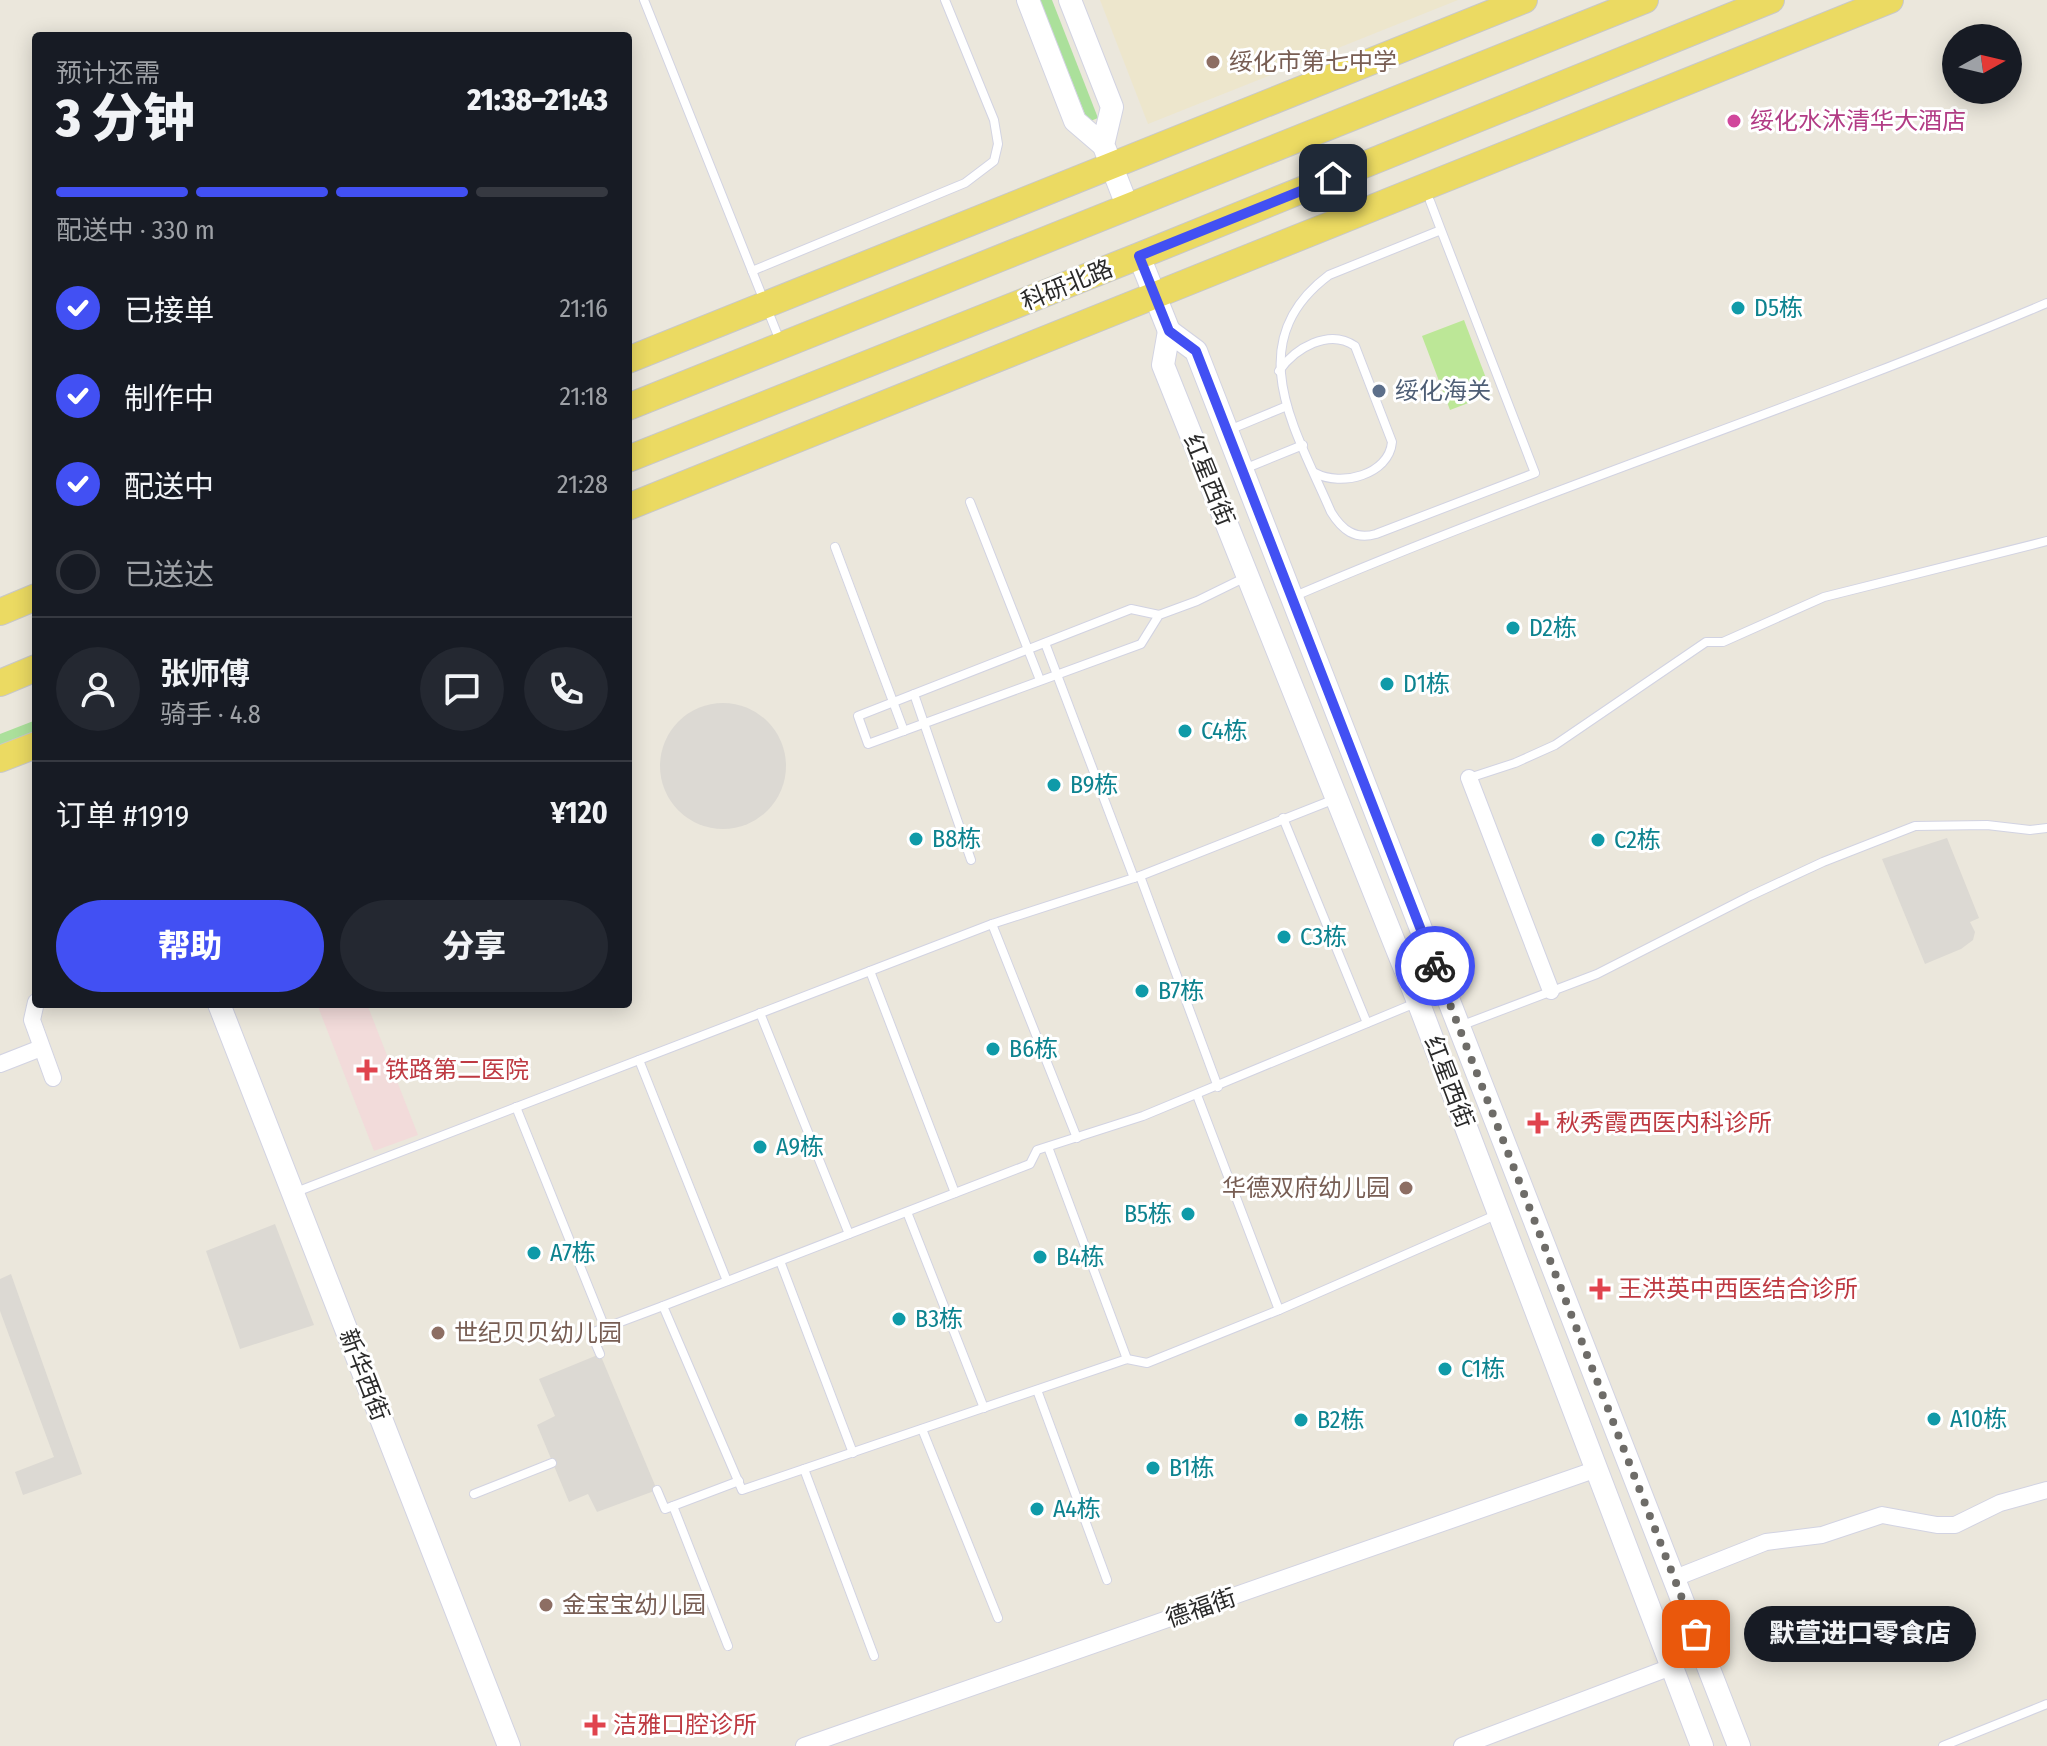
<!DOCTYPE html>
<html lang="zh">
<head>
<meta charset="utf-8">
<style>
  :root { --surface:#171b24; --page:#242831; --text:#f1f3f6; --muted:#9ea1a6; --line:#363941; --accent:#4250f3 }
  body { margin:0; font-family:"Fira Sans Condensed","Noto Sans SC",sans-serif; background:var(--page); color:var(--text); height:100vh; display:flex; flex-direction:column; font-size:30px; white-space:nowrap }
  * { box-sizing:border-box; margin:0 }
  p { font-size:26px; color:var(--muted) }
  .icon { flex:none; width:44px; height:44px; fill:none; stroke:currentColor; stroke-width:2; stroke-linecap:round; stroke-linejoin:round }
  .map { position:relative; flex:1; overflow:hidden }
  .panel { position:absolute; left:32px; top:32px; width:600px; height:976px; display:flex; flex-direction:column; background:var(--surface); border-radius:8px; box-shadow:0 4px 20px #0003 }
  .panel>* { flex:none }
  .needle { width:52px; rotate:82deg }
  .buttons { position:absolute; left:1942px; top:24px; display:grid; gap:16px }
  .buttons a { display:grid; place-items:center; width:80px; height:80px; border-radius:50%; background:var(--surface); box-shadow:0 4px 20px #0003; font-size:40px }
  .pin { position:absolute; display:grid; place-items:center; width:68px; height:68px; color:#fff; margin:-34px; border-radius:16px; box-shadow:0 4px 12px #0006 }
  .courier { position:absolute; display:grid; place-items:center; width:80px; height:80px; margin:-40px; border:6px solid #4250f3; border-radius:50%; background:#fff; color:#222; box-shadow:0 2px 10px #0007 }
  .bubble { position:absolute; height:56px; border-radius:28px; background:var(--surface); box-shadow:0 4px 20px #0003; font-size:26px; font-weight:800; line-height:56px; text-align:center }
  .summary em { font-style:normal; font-weight:800 }
  .summary div { display:flex; flex-direction:column-reverse }
  .summary { display:flex; align-items:center; justify-content:space-between; height:136px; padding:0 24px }
  h1 { font-size:52px; font-weight:800; line-height:60px }
  .bar { display:grid; grid-template-columns:repeat(4,1fr); gap:12px 8px; align-content:center; height:96px; padding:0 24px }
  .bar i { height:10px; border-radius:6px; background:var(--line) }
  .bar .active { background:var(--accent) }
  .bar p { grid-column:span 4 }
  .line { display:flex; align-items:center; gap:20px; padding:0 24px; border-top:2px solid var(--line) }
  .line div { flex:1 }
  .round { display:grid; place-items:center; flex:none; width:84px; height:84px; border-radius:42px; background:var(--page) }
  ol { padding:0 24px; list-style:none }
  li { display:flex; align-items:center; gap:24px; height:88px }
  li p { margin-inline-start:auto }
  li .icon { padding:8px; border-radius:50%; background:var(--accent); color:#fff; stroke-width:4 }
  li:last-child { color:var(--muted) }
  li i { width:44px; height:44px; border:4px solid var(--line); border-radius:50% }
  .button { display:flex; gap:16px; margin-top:auto; padding:16px 24px }
  .button a { flex:1; height:92px; border-radius:48px; background:var(--accent); color:#fff; font-size:32px; font-weight:800; line-height:92px; text-align:center }
  .button a+a { background:var(--page); color:var(--text) }
  .map>svg:first-child { display:block }
  .education { fill:#ede6cc }
  .medical { fill:#f2dbda }
  .green { fill:#abe09b }
  .pitch { fill:#bce797 }
  .plaza { fill:#dcd9d3 }
  .lines { fill:none; stroke-linecap:round; stroke-linejoin:round }
  .service-casing { stroke:#d2d3e2; stroke-width:10 }
  .minor-casing { stroke:#d2d3e2; stroke-width:18 }
  .secondary-casing { stroke:#d2d3e2; stroke-width:24 }
  .primary-casing { stroke:#c8c8c8; stroke-width:28 }
  .service { stroke:#fff; stroke-width:8 }
  .minor { stroke:#fff; stroke-width:16 }
  .secondary { stroke:#fff; stroke-width:22 }
  .primary { stroke:#ebda62; stroke-width:26 }
  .done { stroke:#6e6c68; stroke-width:8; stroke-dasharray:0 14.4 }
  .route { stroke:#4250f3; stroke-width:10 }
  .education-dot { fill:#8d6e63; stroke:#fff; stroke-width:3 }
  .hotel-dot { fill:#d1479c; stroke:#fff; stroke-width:3 }
  .culture-dot { fill:#0f9aa8; stroke:#fff; stroke-width:3 }
  .service-dot { fill:#5c6f8a; stroke:#fff; stroke-width:3 }
  .health-dot { fill:#e0444e; stroke:#fff; stroke-width:3 }
  .labels { text-anchor:middle; dominant-baseline:central; stroke-width:6; stroke-linejoin:round; paint-order:stroke }
  .education-label { font-size:24px; fill:#785e54; stroke:#fff; text-anchor:start }
  .hotel-label { font-size:24px; fill:#b23c85; stroke:#fff; text-anchor:start }
  .street-label { font-size:24px; fill:#2a2a2a; stroke:#fff }
  .culture-label { font-size:24px; fill:#0d838f; stroke:#fff; text-anchor:start }
  .service-label { font-size:24px; fill:#4e5e75; stroke:#fff; text-anchor:start }
  .health-label { font-size:24px; fill:#be3a42; stroke:#fff; text-anchor:start }
</style>
</head>
<body>
<div class="map">
<svg width="2047" height="1746" viewBox="0 0 2047 1746">
  <rect width="100%" height="100%" fill="#ebe7dc"/>
  <path class="education" d="M 1100,0 L 1458,0 L 1148,124 Z"/>
  <path class="medical" d="M 317,1004 L 367,1004 L 418,1135 L 374,1151 Z"/>
  <g class="green">
    <path d="M 1040,0 L 1052,0 L 1098,118 L 1088,122 Z"/>
    <path d="M 36,720 L 36,734 L 0,749 L 0,734 Z"/>
  </g>
  <path class="pitch" d="M 1464,320 L 1492,394 L 1450,410 L 1422,336 Z"/>
  <g class="plaza">
    <circle cx="723" cy="766" r="63"/>
    <path d="M 1947,838 L 1979,918 L 1970,922 L 1975,932 L 1973,940 L 1961,949 L 1925,964 L 1882,859 Z"/>
    <path d="M 275,1224 L 314,1325 L 240,1349 L 206,1251 Z"/>
    <path d="M 11,1274 L 82,1474 L 23,1495 L 15,1472 L 54,1457 L 0,1311 L 0,1279 Z"/>
    <path d="M 600,1354 L 657,1490 L 597,1512 L 588,1494 L 569,1502 L 537,1425 L 555,1416 L 539,1379 Z"/>
  </g>
  <g class="lines">
    <g class="service-casing">
      <g id="service">
        <path d="M 644,0 L 780,341"/>
        <path d="M 1430,201 L 1441,230 L 1535,473 L 1376,534 C 1355,540 1342,530 1331,512 C 1297,432 1238,343 1329,275 L 1441,230"/>
        <path d="M 752,271 L 965,183 L 994,161 L 998,144 L 994,120 L 945,0"/>
        <path d="M 1279,371 C 1295,348 1329,328 1355,346 L 1392,442 C 1389,475 1341,487 1315,473"/>
        <path d="M 1229,430 L 1287,406"/>
        <path d="M 1244,469 L 1303,445"/>
        <path d="M 970,502 L 1040,680"/>
        <path d="M 835,547 L 904,731"/>
        <path d="M 1295,596 C 1542,490 1799,408 2047,303"/>
        <path d="M 1159,615 L 1131,609 L 858,716 L 868,744 L 1141,644 L 1159,615 L 1197,601 L 1246,577"/>
        <path d="M 1045,643 L 1134,878"/>
        <path d="M 914,694 L 971,860"/>
        <path d="M 1469,778 L 1515,763 L 1555,745 L 1706,642 L 1723,642 L 1824,597 L 2047,541"/>
        <path d="M 1283,818 L 1367,1023"/>
        <path d="M 1140,876 L 1218,1087"/>
        <path d="M 992,924 L 1077,1138"/>
        <path d="M 870,971 L 955,1193"/>
        <path d="M 1418,1002 L 1143,1116 L 1037,1150 L 1030,1164 L 663,1306 L 742,1490 L 1127,1359 L 1147,1363 L 1279,1310 L 1498,1214"/>
        <path d="M 760,1013 L 849,1234"/>
        <path d="M 1460,1026 L 1597,974 L 1750,896 L 1823,862 L 1915,826 L 1987,825 L 2030,830 L 2047,828"/>
        <path d="M 639,1060 L 727,1281"/>
        <path d="M 1197,1095 L 1279,1310"/>
        <path d="M 516,1107 L 605,1328"/>
        <path d="M 1048,1147 L 1127,1359"/>
        <path d="M 296,1192 L 870,971 L 992,924 L 1140,876 L 1335,799"/>
        <path d="M 907,1212 L 984,1408"/>
        <path d="M 780,1261 L 853,1453"/>
        <path d="M 600,1354 L 591,1333 L 663,1306"/>
        <path d="M 1037,1390 L 1107,1580"/>
        <path d="M 922,1429 L 998,1618"/>
        <path d="M 804,1469 L 874,1656"/>
        <path d="M 657,1490 L 665,1509 L 739,1481"/>
        <path d="M 474,1494 L 552,1463"/>
        <path d="M 673,1506 L 728,1646"/>
        <path d="M 1943,1746 L 2047,1704"/>
      </g>
    </g>
    <g class="minor-casing">
      <g id="minor">
        <path d="M 1469,778 L 1551,991"/>
        <path d="M 36,1002 L 32,1020 L 53,1078"/>
        <path d="M 0,1064 L 41,1048"/>
        <path d="M 1675,1578 L 1766,1542 L 1822,1535 L 1882,1515 L 1937,1525 L 1955,1525 L 2000,1503 L 2047,1490"/>
        <path d="M 804,1746 L 1597,1469"/>
        <path d="M 1462,1746 L 1671,1667"/>
      </g>
    </g>
    <g class="secondary-casing">
      <g id="secondary">
        <path d="M 1028,0 L 1075,121 L 1103,145 L 1112,107 L 1070,0"/>
        <path d="M 1105,149 L 1128,208"/>
        <path d="M 1139,256 L 1169,331"/>
        <path d="M 219,1004 L 509,1746"/>
        <path d="M 1702,1746 L 1419,1004 L 1163,365 L 1169,331 L 1196,351 L 1739,1746"/>
      </g>
    </g>
    <g class="primary-casing">
      <g id="primary">
        <path d="M 628,360 L 1524,0"/>
        <path d="M 628,407 L 1645,0"/>
        <path d="M 628,459 L 1139,256 L 1771,0"/>
        <path d="M 628,507 L 1890,0"/>
        <path d="M 0,612 L 36,597"/>
        <path d="M 0,683 L 36,668"/>
        <path d="M 0,759 L 36,745"/>
      </g>
    </g>
    <use href="#service" class="service"/>
    <use href="#minor" class="minor"/>
    <use href="#secondary" class="secondary"/>
    <use href="#primary" class="primary"/>
  </g>
  <g class="lines">
    <path class="done" d="M 1435,966 L 1696,1634"/>
    <path class="route" d="M 1333,178 L 1139,256 L 1169,331 L 1196,351 L 1435,966"/>
  </g>
  <g class="education-dot">
    <circle cx="1213" cy="62" r="8"/>
    <circle cx="1406" cy="1188" r="8"/>
    <circle cx="438" cy="1333" r="8"/>
    <circle cx="546" cy="1605" r="8"/>
  </g>
  <circle class="hotel-dot" cx="1734" cy="121" r="8"/>
  <g class="culture-dot">
    <circle cx="1738" cy="308" r="8"/>
    <circle cx="1513" cy="628" r="8"/>
    <circle cx="1387" cy="684" r="8"/>
    <circle cx="1185" cy="731" r="8"/>
    <circle cx="1054" cy="785" r="8"/>
    <circle cx="916" cy="839" r="8"/>
    <circle cx="1598" cy="840" r="8"/>
    <circle cx="1284" cy="937" r="8"/>
    <circle cx="1142" cy="991" r="8"/>
    <circle cx="993" cy="1049" r="8"/>
    <circle cx="760" cy="1147" r="8"/>
    <circle cx="1188" cy="1214" r="8"/>
    <circle cx="534" cy="1253" r="8"/>
    <circle cx="1040" cy="1257" r="8"/>
    <circle cx="899" cy="1319" r="8"/>
    <circle cx="1445" cy="1369" r="8"/>
    <circle cx="1934" cy="1419" r="8"/>
    <circle cx="1301" cy="1420" r="8"/>
    <circle cx="1153" cy="1468" r="8"/>
    <circle cx="1037" cy="1509" r="8"/>
  </g>
  <circle class="service-dot" cx="1379" cy="391" r="8"/>
  <g class="health-dot">
    <path d="M363 1058h8v8h8v8h-8v8h-8v-8h-8v-8h8z"/>
    <path d="M1534 1111h8v8h8v8h-8v8h-8v-8h-8v-8h8z"/>
    <path d="M1596 1277h8v8h8v8h-8v8h-8v-8h-8v-8h8z"/>
    <path d="M591 1713h8v8h8v8h-8v8h-8v-8h-8v-8h8z"/>
  </g>
  <g class="labels">
    <g class="education-label">
      <text x="1229" y="62">绥化市第七中学</text>
      <text x="1390" y="1188" text-anchor="end">华德双府幼儿园</text>
      <text x="454" y="1333">世纪贝贝幼儿园</text>
      <text x="562" y="1605">金宝宝幼儿园</text>
    </g>
    <g class="hotel-label">
      <text x="1750" y="121">绥化水沐清华大酒店</text>
    </g>
    <g class="street-label">
      <text transform="translate(1067 285) rotate(-22)">科研北路</text>
      <text transform="translate(1209 480) rotate(68)">红星西街</text>
      <text transform="translate(1449 1082) rotate(69)">红星西街</text>
      <text transform="translate(364 1375) rotate(69)">新华西街</text>
      <text transform="translate(1201 1608) rotate(-19)">德福街</text>
    </g>
    <g class="culture-label">
      <text x="1754" y="308">D5栋</text>
      <text x="1529" y="628">D2栋</text>
      <text x="1403" y="684">D1栋</text>
      <text x="1201" y="731">C4栋</text>
      <text x="1070" y="785">B9栋</text>
      <text x="932" y="839">B8栋</text>
      <text x="1614" y="840">C2栋</text>
      <text x="1300" y="937">C3栋</text>
      <text x="1158" y="991">B7栋</text>
      <text x="1009" y="1049">B6栋</text>
      <text x="776" y="1147">A9栋</text>
      <text x="1172" y="1214" text-anchor="end">B5栋</text>
      <text x="550" y="1253">A7栋</text>
      <text x="1056" y="1257">B4栋</text>
      <text x="915" y="1319">B3栋</text>
      <text x="1461" y="1369">C1栋</text>
      <text x="1950" y="1419">A10栋</text>
      <text x="1317" y="1420">B2栋</text>
      <text x="1169" y="1468">B1栋</text>
      <text x="1053" y="1509">A4栋</text>
    </g>
    <g class="service-label">
      <text x="1395" y="391">绥化海关</text>
    </g>
    <g class="health-label">
      <text x="385" y="1070">铁路第二医院</text>
      <text x="1556" y="1123">秋秀霞西医内科诊所</text>
      <text x="1618" y="1289">王洪英中西医结合诊所</text>
      <text x="613" y="1725">洁雅口腔诊所</text>
    </g>
  </g>
</svg>
<div class="buttons">
<a><svg class="needle" viewBox="-14 -14 28 28"><path d="M0-13l5 13h-10z" fill="#e53935"/><path d="M0 13l5-13h-10z" fill="#9ea1a6"/></svg></a>
</div>
<div class="pin" style="left:1696px;top:1634px;background:#ea580c"><svg class="icon" aria-label="bag" viewBox="0 0 24 24"><path d="M5 8h14l-1 12H6zM9 8a3 3 0 0 1 6 0"/></svg></div>
<div class="pin" style="left:1333px;top:178px;background:#1f2937"><svg class="icon" aria-label="home" viewBox="0 0 24 24"><path d="M3 11l9-7 9 7M6 9v11h12V9"/></svg></div>
<div class="courier" style="left:1435px;top:966px"><svg class="icon" aria-label="bike" viewBox="0 0 24 24"><circle cx="6" cy="16" r="4"/><circle cx="18" cy="16" r="4"/><path d="M6 16l4-8h5l3 8M10 8l3 8H6M13 5h3"/></svg></div>
<div class="bubble" style="left:1744px;top:1606px;width:232px">默萱进口零食店</div>
<section class="panel">
<div class="summary"><div><h1>3 分钟</h1><p>预计还需</p></div><em>21:38–21:43</em></div>
<div class="bar"><i class="active"></i><i class="active"></i><i class="active"></i><i></i><p>配送中 · 330 m</p></div>
<ol>
<li><svg class="icon" aria-label="check" viewBox="0 0 24 24"><path d="M5 12l5 5 9-10"/></svg>已接单<p>21:16</p></li>
<li><svg class="icon" aria-label="check" viewBox="0 0 24 24"><path d="M5 12l5 5 9-10"/></svg>制作中<p>21:18</p></li>
<li><svg class="icon" aria-label="check" viewBox="0 0 24 24"><path d="M5 12l5 5 9-10"/></svg>配送中<p>21:28</p></li>
<li><i></i>已送达</li>
</ol>
<div class="line" style="height:144px"><a class="round"><svg class="icon" aria-label="person" viewBox="0 0 24 24"><circle cx="12" cy="8" r="4"/><path d="M4 21q1-7 8-7t8 7"/></svg></a><div><b>张师傅</b><p>骑手 · 4.8</p></div><a class="round"><svg class="icon" aria-label="chat" viewBox="0 0 24 24"><path d="M4 5h16v11H9l-5 4z"/></svg></a><a class="round"><svg class="icon" aria-label="phone" viewBox="0 0 24 24"><path d="M5 4h4l2 5-3 2q2 4 5 5l2-3 5 2v4C11 20 4 13 5 4z"/></svg></a></div>
<div class="line" style="height:104px"><div>订单 #1919</div><b>¥120</b></div>
<div class="button"><a>帮助</a><a>分享</a></div>
</section>
</div>
</body>
</html>
